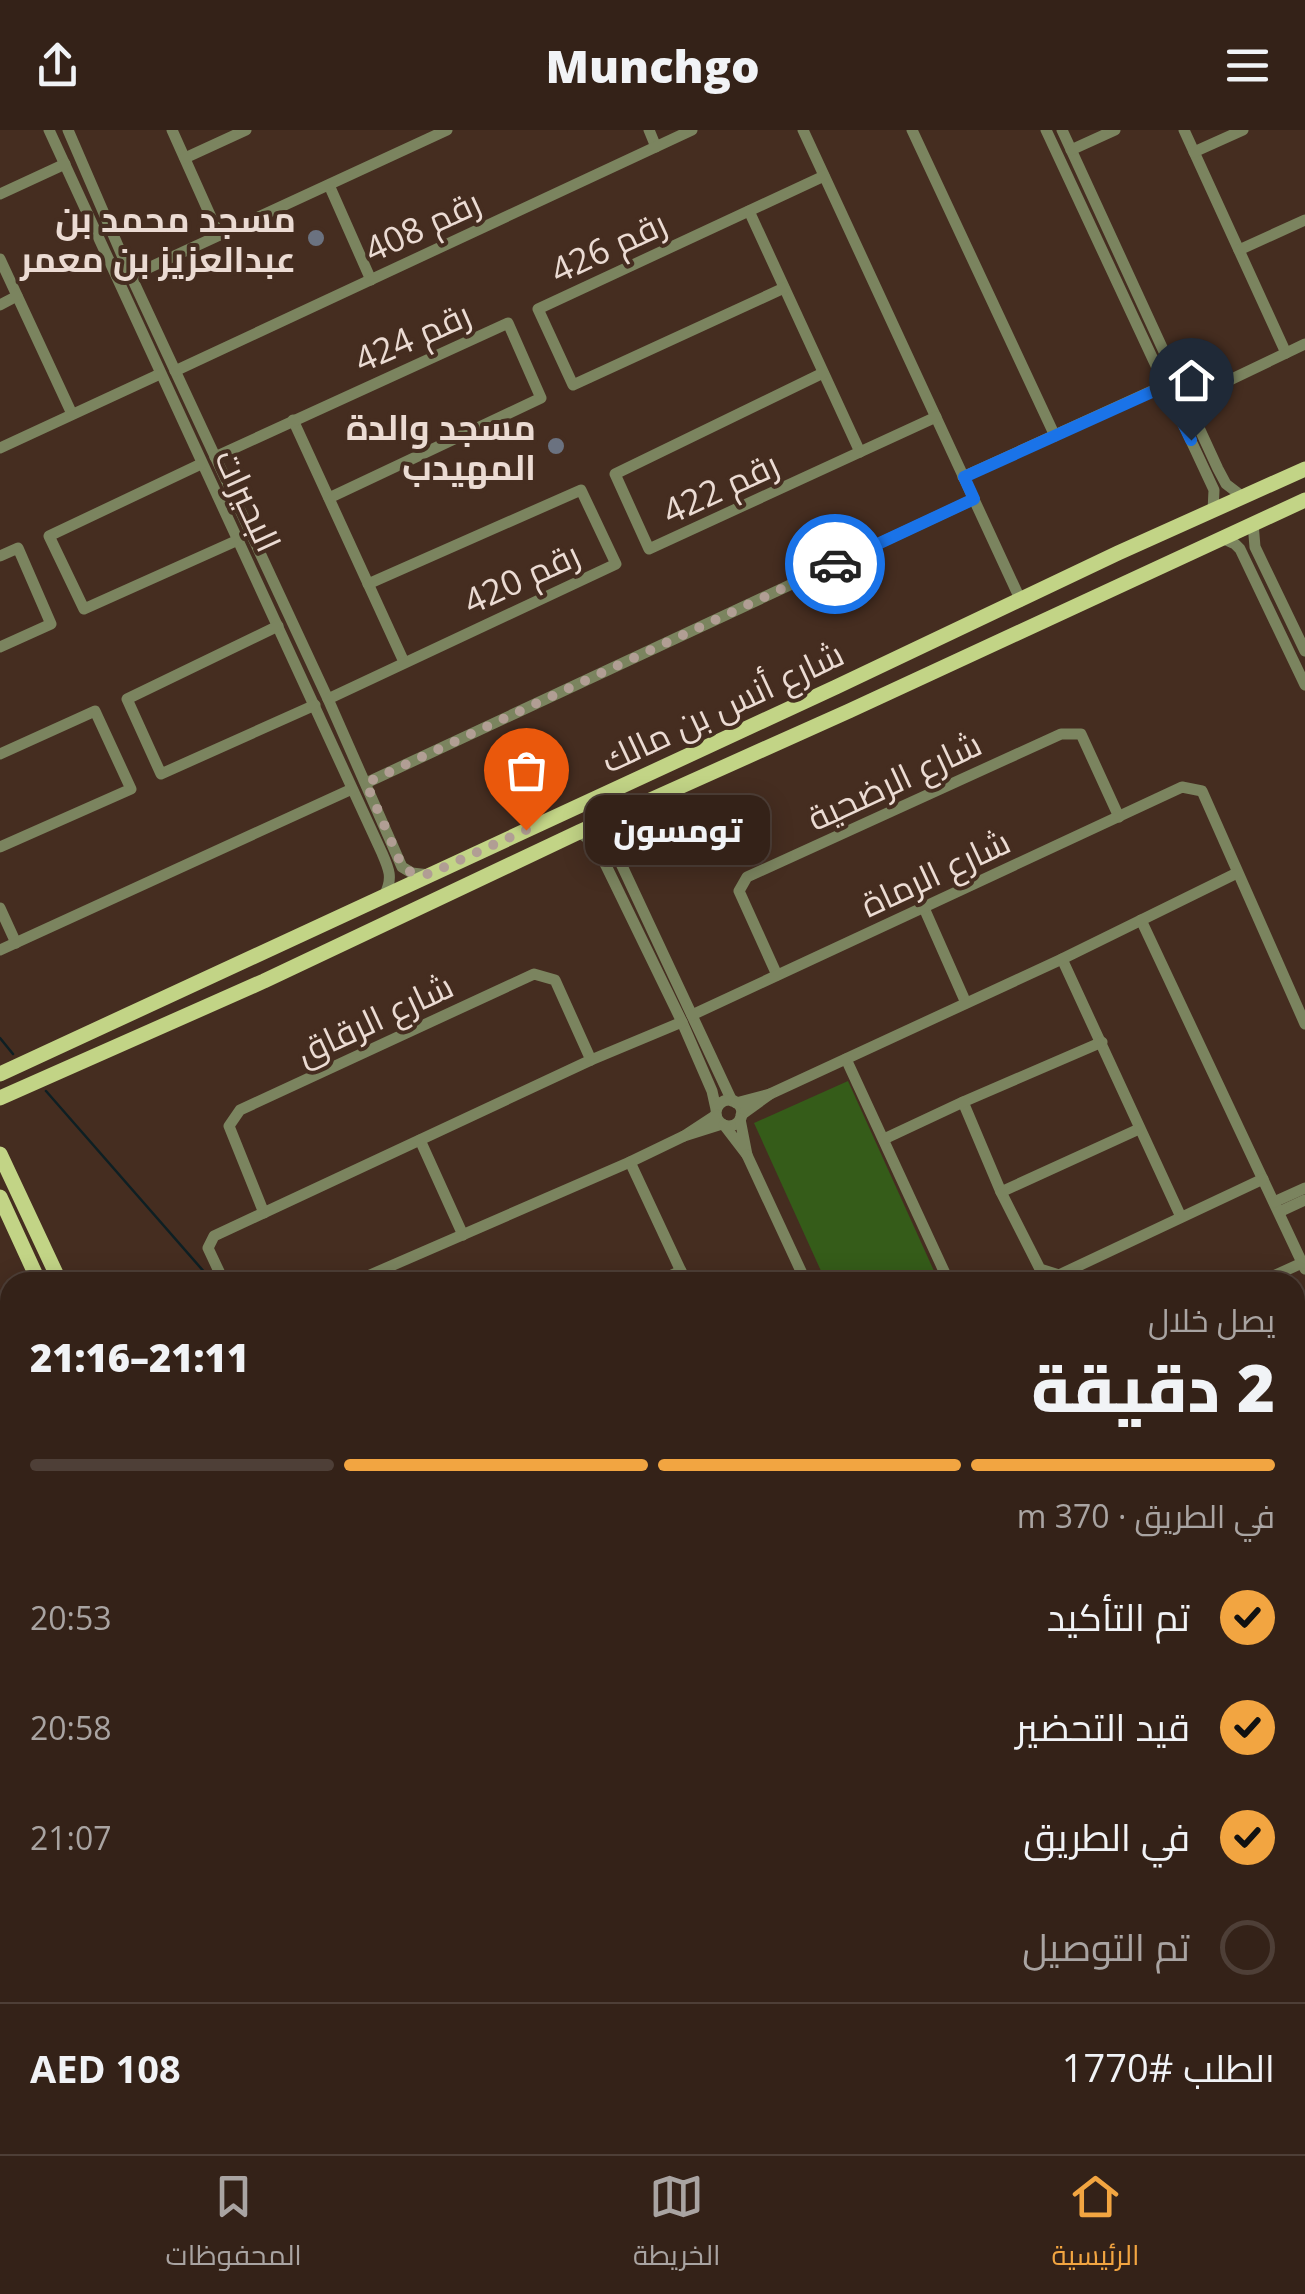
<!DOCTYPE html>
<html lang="ar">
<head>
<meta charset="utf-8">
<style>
  :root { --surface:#342218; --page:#3c2a21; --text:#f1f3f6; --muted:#a9a4a2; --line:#4e3f37; --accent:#f2a541 }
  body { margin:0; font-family:"Open Sans",Cairo,sans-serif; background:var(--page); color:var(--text); direction:rtl; height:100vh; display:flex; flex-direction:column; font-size:38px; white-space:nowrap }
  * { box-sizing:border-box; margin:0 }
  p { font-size:32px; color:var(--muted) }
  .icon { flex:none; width:55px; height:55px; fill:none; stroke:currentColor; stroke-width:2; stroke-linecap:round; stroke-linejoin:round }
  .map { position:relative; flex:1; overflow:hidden; direction:ltr }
  .panel { position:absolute; left:0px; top:1142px; width:1305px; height:882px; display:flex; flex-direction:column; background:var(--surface); border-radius:30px 30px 0 0; box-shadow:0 5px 25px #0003,0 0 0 2px var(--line); direction:rtl }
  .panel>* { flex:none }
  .pin { position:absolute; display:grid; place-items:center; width:85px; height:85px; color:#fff; margin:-102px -42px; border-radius:50% 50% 50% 0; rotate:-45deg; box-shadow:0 0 10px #0007 }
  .pin .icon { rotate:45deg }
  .courier { position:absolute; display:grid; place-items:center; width:100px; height:100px; margin:-50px; border:8px solid #1a73e8; border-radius:50%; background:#fff; color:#222; box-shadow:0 2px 12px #0007 }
  .bubble { position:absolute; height:70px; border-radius:20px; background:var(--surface); box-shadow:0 5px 25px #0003,0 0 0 2px var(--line); font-size:32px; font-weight:800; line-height:70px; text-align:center; direction:rtl }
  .summary em { font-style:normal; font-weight:800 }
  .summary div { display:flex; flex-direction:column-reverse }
  .summary { display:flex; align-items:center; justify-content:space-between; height:170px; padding:0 30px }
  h1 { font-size:65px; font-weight:800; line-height:75px }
  .bar { display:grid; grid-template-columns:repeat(4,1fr); gap:15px 10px; align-content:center; height:120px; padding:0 30px }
  .bar i { height:12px; border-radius:8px; background:var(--line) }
  .bar .active { background:var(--accent) }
  .bar p { grid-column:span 4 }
  .line { display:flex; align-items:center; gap:25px; padding:0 30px; border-top:2px solid var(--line) }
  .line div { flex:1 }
  ol { padding:0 30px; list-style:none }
  li { display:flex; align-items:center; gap:30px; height:110px }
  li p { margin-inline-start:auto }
  li .icon { padding:10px; border-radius:50%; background:var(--accent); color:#111; stroke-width:4 }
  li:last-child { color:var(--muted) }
  li i { width:55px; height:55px; border:5px solid var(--line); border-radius:50% }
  header { display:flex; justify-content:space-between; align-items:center; height:130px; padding:0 30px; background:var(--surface); font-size:45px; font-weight:800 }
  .tab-bar { display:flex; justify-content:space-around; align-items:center; height:140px; border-top:2px solid var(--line); background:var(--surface); font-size:28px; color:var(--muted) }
  .tab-bar a { display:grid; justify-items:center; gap:5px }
  .tab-bar .active { color:var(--accent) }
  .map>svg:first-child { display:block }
  .green { fill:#355c19 }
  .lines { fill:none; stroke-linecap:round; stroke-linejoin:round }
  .stream { stroke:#0e1f23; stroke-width:2.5 }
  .minor { stroke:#7b845f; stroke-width:11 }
  .major { stroke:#c2d486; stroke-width:15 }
  .done { stroke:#b19e94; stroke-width:10; stroke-dasharray:0 18 }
  .route { stroke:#1a73e8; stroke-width:12 }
  .worship-dot { fill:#6b7280; stroke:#452d20; stroke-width:4 }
  .labels { text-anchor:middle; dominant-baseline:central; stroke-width:8; stroke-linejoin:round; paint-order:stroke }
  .poi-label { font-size:35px; font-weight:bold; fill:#ebdbd3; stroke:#452d20; text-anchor:end }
  .street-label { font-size:35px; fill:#ebdbd3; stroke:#452d20 }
</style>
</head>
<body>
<header><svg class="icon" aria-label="menu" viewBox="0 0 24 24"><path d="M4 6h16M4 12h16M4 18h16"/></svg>Munchgo<svg class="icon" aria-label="share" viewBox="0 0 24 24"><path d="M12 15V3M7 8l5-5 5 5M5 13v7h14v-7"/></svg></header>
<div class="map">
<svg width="1305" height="2024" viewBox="0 0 1305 2024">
  <rect width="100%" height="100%" fill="#452d20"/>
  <g class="green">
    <path d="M 848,951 L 939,1152 L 826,1152 L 754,993 Z"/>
    <path d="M 1295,1474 L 1305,1482 L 1305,1668 L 1295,1673 Z"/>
  </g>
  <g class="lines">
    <g class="stream">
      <path d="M 0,908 L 13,924"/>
      <path d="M 46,961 L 213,1152"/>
      <path d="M 1295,1473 L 1305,1472"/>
      <path d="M 0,1571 L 10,1576"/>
    </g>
    <g class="minor">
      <path d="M 49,0 L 382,723 C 389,739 393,748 385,764"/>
      <path d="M 68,0 L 131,146 L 328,569 L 402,737 L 412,743 L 429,745"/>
      <path d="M 172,0 L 219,105"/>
      <path d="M 649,0 L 656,17"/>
      <path d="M 803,0 L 1021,471"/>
      <path d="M 912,0 L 1055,306"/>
      <path d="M 1046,0 L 1214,360 L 1213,381"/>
      <path d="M 1062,0 L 1218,339 L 1226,354 L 1243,367"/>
      <path d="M 1184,0 L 1286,223"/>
      <path d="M 1071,20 L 1115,0"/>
      <path d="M 1194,22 L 1243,0"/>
      <path d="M 185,28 L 246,0"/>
      <path d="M 329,55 L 371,150"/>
      <path d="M 0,64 L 65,34"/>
      <path d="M 749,81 L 860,322"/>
      <path d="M 1239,120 L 1305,90"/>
      <path d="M 0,129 L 72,284"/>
      <path d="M 131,146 L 447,0"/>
      <path d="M 784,158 L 573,255 L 538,179 L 824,46"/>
      <path d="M 0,175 L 17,166"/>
      <path d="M 175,241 L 692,0"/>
      <path d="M 823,243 L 615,344 L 649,419 L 936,287"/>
      <path d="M 1188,270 L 1305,214"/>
      <path d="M 293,290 L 404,532"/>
      <path d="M 0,318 L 160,244"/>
      <path d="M 215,327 L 508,193 L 541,268 L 329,368"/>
      <path d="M 201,334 L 49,406 L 84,479 L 238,410"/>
      <path d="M 963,347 L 1165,255"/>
      <path d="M 1253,393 L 1255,417 L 1305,521"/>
      <path d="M 1222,408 L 1235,414 L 1240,419 L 1305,555"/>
      <path d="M 0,426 L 18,418 L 51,494 L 0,517"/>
      <path d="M 278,496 L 127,569 L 161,644 L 315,575"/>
      <path d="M 328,569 L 616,434 L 581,360 L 368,454"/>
      <path d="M 0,624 L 95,581 L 131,659 L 0,717"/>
      <path d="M 366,653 L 974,369"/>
      <path d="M 613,689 L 609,708 L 732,971"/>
      <path d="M 579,702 L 596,715 L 682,892 L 712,961 L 716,979"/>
      <path d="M 0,778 L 16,813"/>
      <path d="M 924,778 L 966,873"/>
      <path d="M 1141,790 L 1305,1139"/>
      <path d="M 0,820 L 352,659"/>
      <path d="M 1062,829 L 1181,1087"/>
      <path d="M 777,845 L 739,761 L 747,747 L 1061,604 L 1081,604 L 1119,687"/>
      <path d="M 692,885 L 1182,657 L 1202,661 L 1305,894"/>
      <path d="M 846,929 L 949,1152"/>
      <path d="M 770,964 L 1062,829 L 1237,743"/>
      <circle cx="729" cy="983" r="13"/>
      <path d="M 963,972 L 1001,1062 L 1040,1139 L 1059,1145 L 1062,1152"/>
      <path d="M 736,973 L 770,964 L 741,985"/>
      <path d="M 716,985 L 684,1006 L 722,994"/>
      <path d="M 724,995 L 747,1025 L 740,989"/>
      <path d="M 884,1009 L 963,972 L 1102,912"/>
      <path d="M 420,1010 L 463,1105"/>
      <path d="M 747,1025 L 806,1152"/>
      <path d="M 630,1032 L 686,1152"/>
      <path d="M 1001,1062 L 1139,999"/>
      <path d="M 1274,1072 L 1305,1058"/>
      <path d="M 1279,1082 L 1305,1070"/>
      <path d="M 264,1083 L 229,996 L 240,980 L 534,844 L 555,850 L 591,930"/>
      <path d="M 1059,1145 L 1263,1049"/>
      <path d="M 224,1152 L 208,1118 L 214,1106 L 591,930 L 682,892"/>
      <path d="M 354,1152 L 630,1032 L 684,1006"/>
      <path d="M 656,1152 L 681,1141"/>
      <path d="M 1260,1152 L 1302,1133"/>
      <path d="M 1295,1333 L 1305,1328"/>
      <path d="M 0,1461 L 10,1483"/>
      <path d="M 1295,1461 L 1305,1466"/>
      <path d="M 0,1533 L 10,1529"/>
      <path d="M 0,1671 L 10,1667"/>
      <path d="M 1295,1690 L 1305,1685"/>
      <path d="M 0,1766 L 10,1787"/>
      <path d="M 1295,1792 L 1305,1815"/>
      <path d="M 1295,1822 L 1305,1848"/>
      <path d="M 1295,1859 L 1305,1855"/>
      <path d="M 1295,1884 L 1305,1879"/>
      <path d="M 0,1930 L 10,1925"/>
      <path d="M 1295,1987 L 1305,1982"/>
      <path d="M 259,2015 L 263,2024"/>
      <path d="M 1134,2015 L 1138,2024"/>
      <path d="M 1155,2015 L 1159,2024"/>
      <path d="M 1252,2015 L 1252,2024"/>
      <path d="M 130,2024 L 150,2015"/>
      <path d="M 940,2024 L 960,2015"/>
      <path d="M 987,2024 L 1006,2015"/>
    </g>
    <g class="major">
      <path d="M 0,944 L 836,557 L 1118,423 L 1305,339"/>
      <path d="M 0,968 L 264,851 L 579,702 L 849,581 L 1305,370"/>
      <path d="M 0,1024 L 60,1152"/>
      <path d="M 0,1067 L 39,1152"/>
      <path d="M 438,2015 L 442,2024"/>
      <path d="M 460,2015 L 464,2024"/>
    </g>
  </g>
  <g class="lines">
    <path class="done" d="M 526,700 L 429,744 L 412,743 L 402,736 L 366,653 L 835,434"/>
    <path class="route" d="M 835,434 L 974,369 L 964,347 L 1165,256 L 1191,310"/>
  </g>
  <g class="worship-dot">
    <circle cx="316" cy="108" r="10"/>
    <circle cx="556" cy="316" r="10"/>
  </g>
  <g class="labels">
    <g class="poi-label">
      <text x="296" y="88">مسجد محمد بن<tspan x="296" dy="40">عبدالعزيز بن معمر</tspan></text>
      <text x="536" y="296">مسجد والدة<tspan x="536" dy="40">المهيدب</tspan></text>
    </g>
    <g class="street-label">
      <text transform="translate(422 95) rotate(-25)">رقم 408</text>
      <text transform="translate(608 116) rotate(-25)">رقم 426</text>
      <text transform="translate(412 206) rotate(-24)">رقم 424</text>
      <text transform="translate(720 357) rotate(-25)">رقم 422</text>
      <text transform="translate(249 370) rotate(65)">البحيرات</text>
      <text transform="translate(521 447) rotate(-25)">رقم 420</text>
      <text transform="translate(722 576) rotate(-25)">شارع أنس بن مالك</text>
      <text transform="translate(894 650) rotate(-25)">شارع الرضحية</text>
      <text transform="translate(935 742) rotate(-25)">شارع الرماة</text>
      <text transform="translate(374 888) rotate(-25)">شارع الرقاق</text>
    </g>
  </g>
</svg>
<div class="pin" style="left:526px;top:700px;background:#ea580c"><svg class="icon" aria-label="bag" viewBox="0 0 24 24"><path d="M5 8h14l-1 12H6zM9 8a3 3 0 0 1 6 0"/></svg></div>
<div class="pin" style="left:1191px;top:310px;background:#1f2937"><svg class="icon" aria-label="home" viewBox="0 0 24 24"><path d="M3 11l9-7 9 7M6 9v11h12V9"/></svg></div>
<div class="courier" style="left:835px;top:434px"><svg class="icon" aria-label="car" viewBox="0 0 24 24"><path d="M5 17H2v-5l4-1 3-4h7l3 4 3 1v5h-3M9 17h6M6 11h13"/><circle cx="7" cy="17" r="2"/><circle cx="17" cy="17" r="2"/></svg></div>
<div class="bubble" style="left:585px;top:665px;width:185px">تومسون</div>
<section class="panel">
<div class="summary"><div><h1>2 دقيقة</h1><p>يصل خلال</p></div><em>21:11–21:16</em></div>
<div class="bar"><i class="active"></i><i class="active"></i><i class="active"></i><i></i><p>في الطريق · 370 m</p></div>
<ol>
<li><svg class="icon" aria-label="check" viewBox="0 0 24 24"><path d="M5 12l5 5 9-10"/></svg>تم التأكيد<p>20:53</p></li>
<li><svg class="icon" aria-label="check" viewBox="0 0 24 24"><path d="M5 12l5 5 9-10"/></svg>قيد التحضير<p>20:58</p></li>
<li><svg class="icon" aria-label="check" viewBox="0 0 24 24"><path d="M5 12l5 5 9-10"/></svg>في الطريق<p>21:07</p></li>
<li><i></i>تم التوصيل</li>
</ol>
<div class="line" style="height:130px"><div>الطلب #1770</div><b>AED 108</b></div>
</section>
</div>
<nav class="tab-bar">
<a class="active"><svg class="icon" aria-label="home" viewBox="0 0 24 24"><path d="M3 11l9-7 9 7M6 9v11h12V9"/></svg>الرئيسية</a>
<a><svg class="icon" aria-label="map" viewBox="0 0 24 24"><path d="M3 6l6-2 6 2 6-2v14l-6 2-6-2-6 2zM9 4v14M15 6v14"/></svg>الخريطة</a>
<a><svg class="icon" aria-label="saved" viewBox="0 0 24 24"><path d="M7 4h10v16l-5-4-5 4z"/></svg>المحفوظات</a>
</nav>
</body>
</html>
